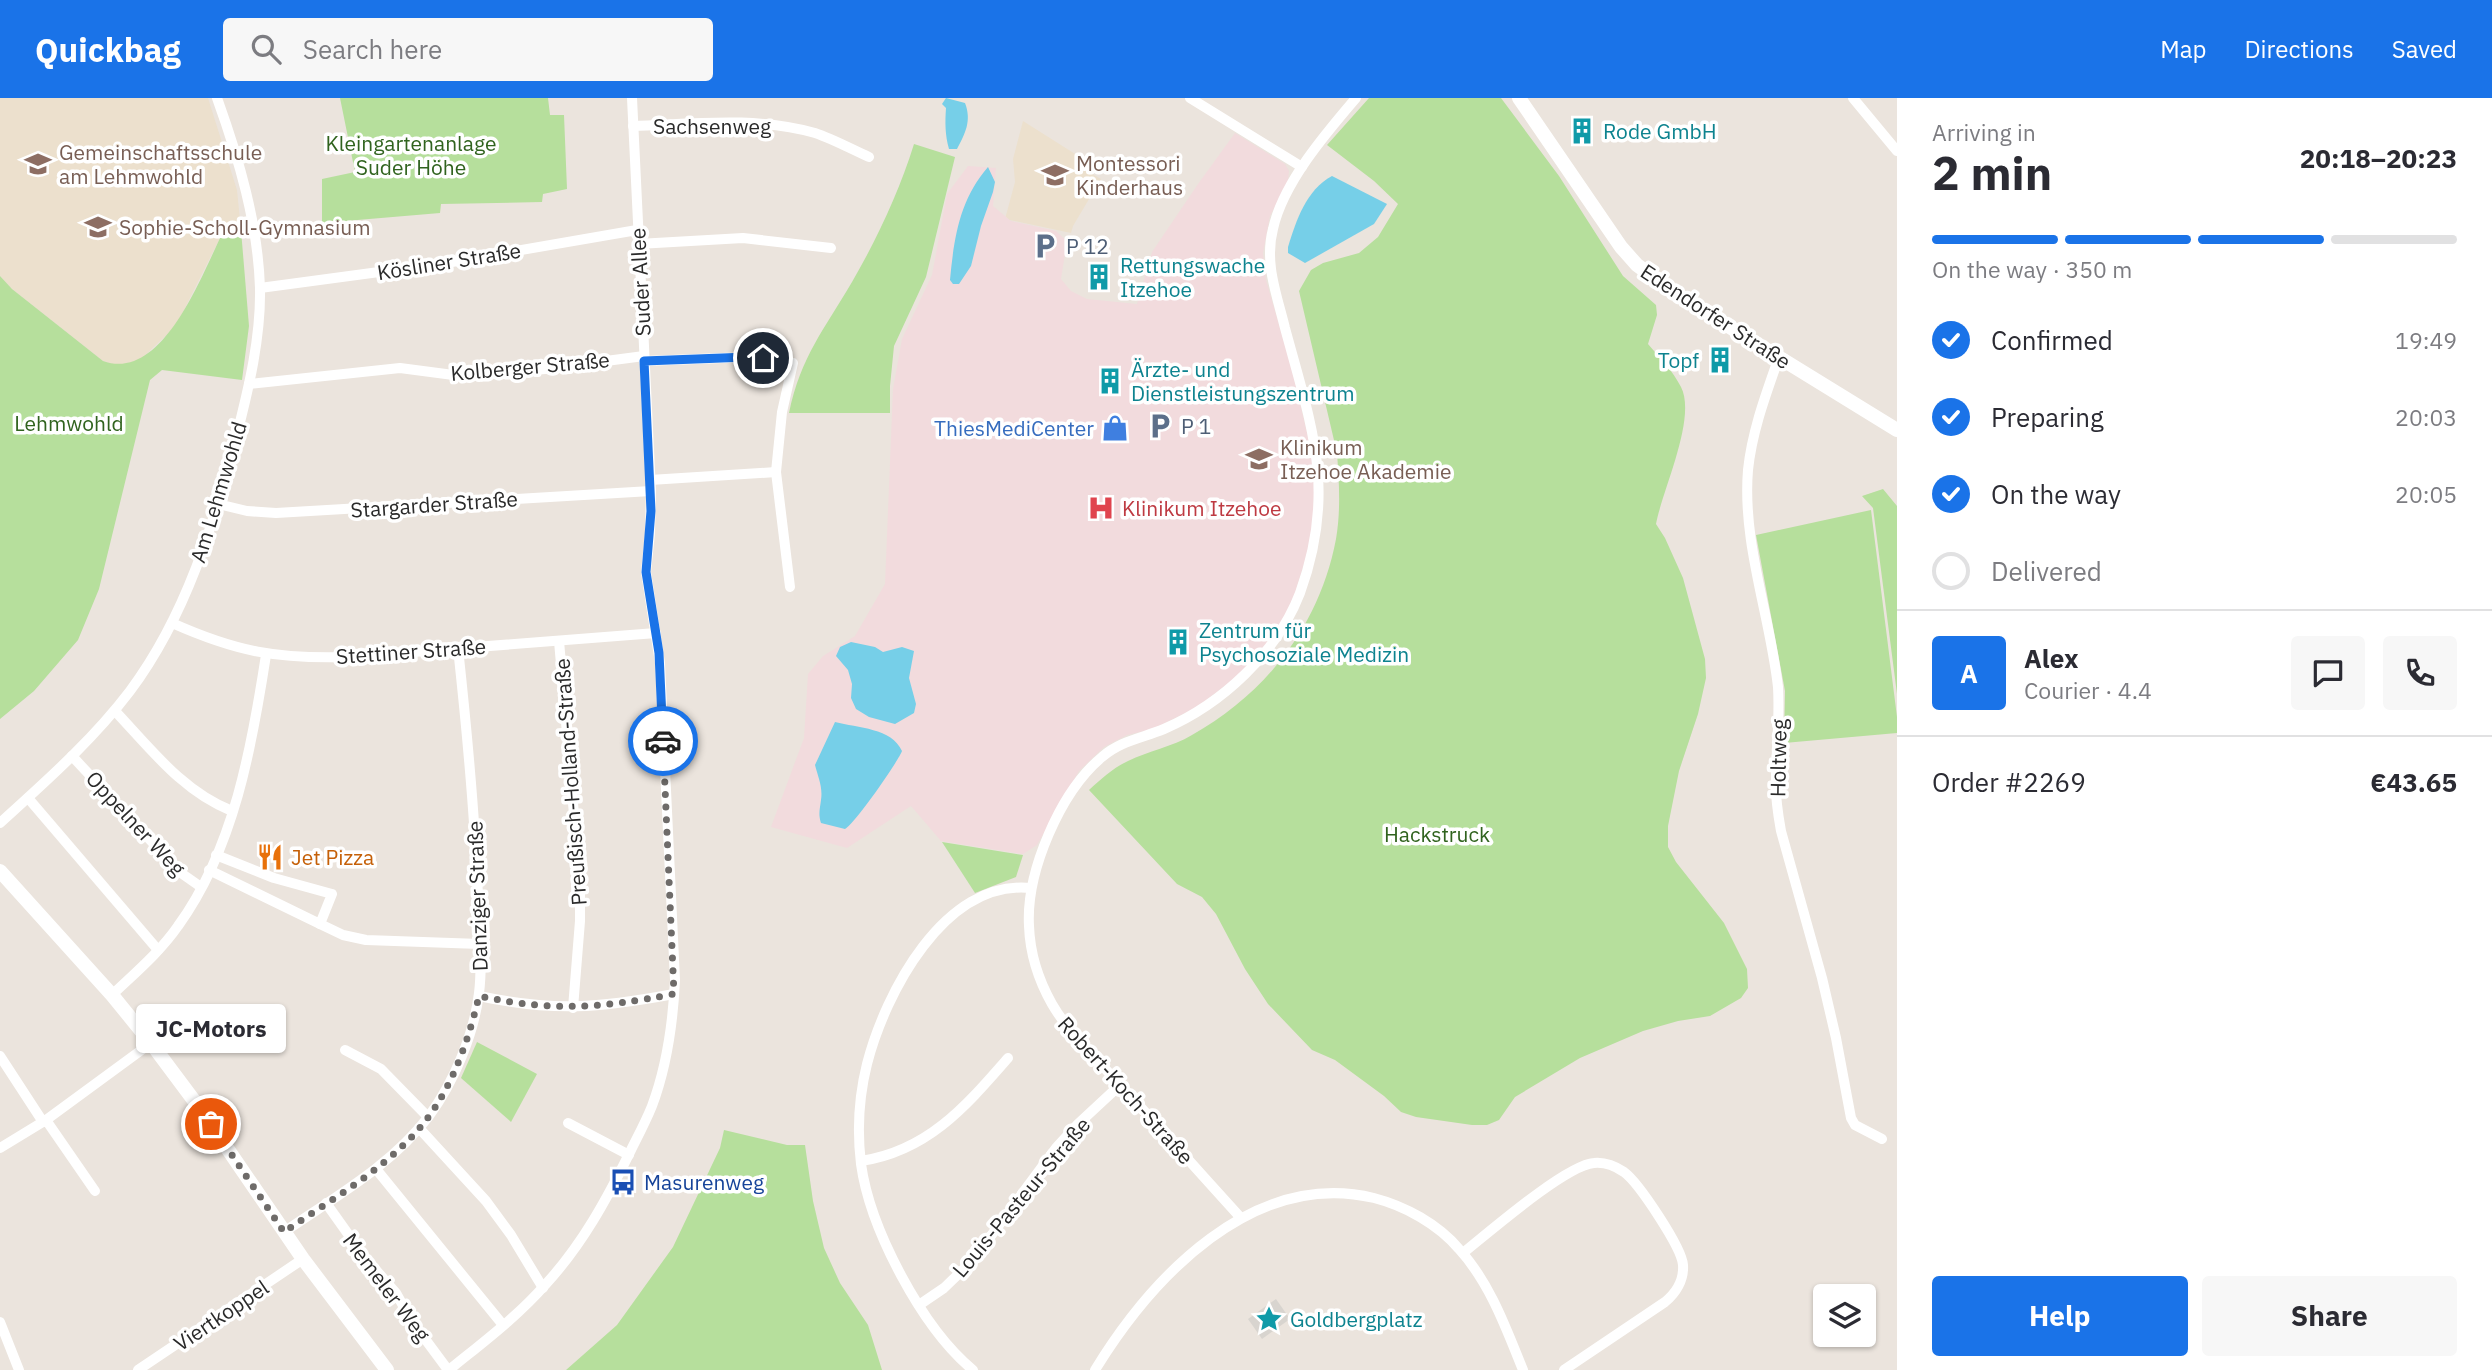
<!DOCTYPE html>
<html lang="en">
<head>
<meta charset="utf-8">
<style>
  :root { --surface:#fff; --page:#f7f7f7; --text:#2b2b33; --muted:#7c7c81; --line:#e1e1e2; --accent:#1a73e8 }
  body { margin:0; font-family:"IBM Plex Sans",sans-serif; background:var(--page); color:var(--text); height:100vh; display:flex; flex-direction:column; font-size:26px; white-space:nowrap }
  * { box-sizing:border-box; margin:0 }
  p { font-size:23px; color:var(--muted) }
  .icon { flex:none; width:38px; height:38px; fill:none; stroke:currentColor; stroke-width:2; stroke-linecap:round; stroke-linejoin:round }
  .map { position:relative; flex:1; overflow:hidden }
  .sheet { display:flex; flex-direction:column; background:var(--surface); width:595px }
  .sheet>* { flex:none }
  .tools { position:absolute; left:1813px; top:1186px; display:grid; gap:14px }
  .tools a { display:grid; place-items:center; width:63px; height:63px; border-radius:7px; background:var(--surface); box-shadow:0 2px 5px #0004; font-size:35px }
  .pin { position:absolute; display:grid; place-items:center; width:60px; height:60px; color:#fff; margin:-30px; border:4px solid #fff; border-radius:50%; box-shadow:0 2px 7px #0007 }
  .courier { position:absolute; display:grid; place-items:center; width:70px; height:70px; margin:-35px; border:5px solid #1a73e8; border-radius:50%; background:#fff; color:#222; box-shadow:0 2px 9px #0007 }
  .bubble { position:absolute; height:49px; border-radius:7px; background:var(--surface); box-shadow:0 2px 5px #0004; font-size:23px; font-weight:700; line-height:49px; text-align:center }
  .summary em { font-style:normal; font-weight:700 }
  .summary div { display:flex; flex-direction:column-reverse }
  .summary { display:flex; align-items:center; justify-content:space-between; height:119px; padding:0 35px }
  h1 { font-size:46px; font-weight:700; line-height:52px }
  .bar { display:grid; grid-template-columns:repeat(4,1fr); gap:10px 7px; align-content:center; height:84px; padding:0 35px }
  .bar i { height:9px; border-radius:5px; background:var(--line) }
  .bar .current { background:var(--accent) }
  .bar p { grid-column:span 4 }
  .line { display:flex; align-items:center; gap:18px; padding:0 35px; border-top:2px solid var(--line) }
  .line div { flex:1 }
  .round { display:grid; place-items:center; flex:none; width:74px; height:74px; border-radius:7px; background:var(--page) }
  ol { padding:0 35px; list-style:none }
  li { display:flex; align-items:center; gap:21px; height:77px }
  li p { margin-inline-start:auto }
  li .icon { padding:7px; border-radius:50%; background:var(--accent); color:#fff; stroke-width:4 }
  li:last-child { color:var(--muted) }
  li i { width:38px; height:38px; border:4px solid var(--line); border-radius:50% }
  .button { display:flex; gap:14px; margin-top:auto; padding:14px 35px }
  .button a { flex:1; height:80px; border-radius:7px; background:var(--accent); color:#fff; font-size:28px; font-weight:700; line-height:80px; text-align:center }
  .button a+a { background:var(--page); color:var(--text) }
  header { display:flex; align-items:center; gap:42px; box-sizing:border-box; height:98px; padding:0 35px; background:var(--accent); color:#fff }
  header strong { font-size:33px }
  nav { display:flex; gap:38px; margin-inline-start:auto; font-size:24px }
  .search { width:490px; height:63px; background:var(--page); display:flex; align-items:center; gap:18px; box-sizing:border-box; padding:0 24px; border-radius:7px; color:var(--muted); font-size:26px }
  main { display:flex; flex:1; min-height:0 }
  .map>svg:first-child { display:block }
  .education { fill:#ece0cd }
  .medical { fill:#f2dbdd }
  .green { fill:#b6df9c }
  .plaza { fill:#d8d4cf }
  .water { fill:#76cfe8 }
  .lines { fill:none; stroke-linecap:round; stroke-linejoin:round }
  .minor { stroke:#fff; stroke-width:10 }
  .tertiary { stroke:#fff; stroke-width:14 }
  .done { stroke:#6e6b69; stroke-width:7; stroke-dasharray:0 12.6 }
  .route { stroke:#1a73e8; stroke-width:9 }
  .labels { text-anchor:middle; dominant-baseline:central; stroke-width:7; stroke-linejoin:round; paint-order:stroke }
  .street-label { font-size:21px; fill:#2a2a2a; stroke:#fff }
  .culture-label { font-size:21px; fill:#0d838f; stroke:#fff; text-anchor:start }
  .park-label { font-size:21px; fill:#30631e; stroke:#fff }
  .education-label { font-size:21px; fill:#785e54; stroke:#fff; text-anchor:start }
  .service-label { font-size:21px; fill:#4e5e75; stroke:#fff; text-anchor:start }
  .shop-label { font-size:21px; fill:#366cbe; stroke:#fff; text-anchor:end }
  .health-label { font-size:21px; fill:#be3a42; stroke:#fff; text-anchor:start }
  .food-label { font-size:21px; fill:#c56008; stroke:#fff; text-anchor:start }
  .transit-label { font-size:21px; fill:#164399; stroke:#fff; text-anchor:start }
</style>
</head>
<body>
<header>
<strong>Quickbag</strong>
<div class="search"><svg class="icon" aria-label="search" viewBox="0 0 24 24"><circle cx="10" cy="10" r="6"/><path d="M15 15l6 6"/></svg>Search here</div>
<nav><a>Map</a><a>Directions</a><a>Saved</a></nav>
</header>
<main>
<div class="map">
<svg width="1897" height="1272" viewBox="0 0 1897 1272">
  <rect width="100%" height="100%" fill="#ebe4dd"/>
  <g class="education">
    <path d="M 0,0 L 208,0 L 237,92 L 241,132 L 224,132 L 176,228 L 141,261 L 128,267 L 115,267 L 103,263 L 12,191 L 0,178 Z"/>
    <path d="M 1023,23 L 1091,66 L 1087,73 L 1101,81 L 1073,128 L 1071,135 L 1005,121 L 1015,84 L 1013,61 Z"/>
  </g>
  <path class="medical" d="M 1235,35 L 1285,66 L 1289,73 L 1288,83 L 1270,118 L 1263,155 L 1266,182 L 1291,268 L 1315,368 L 1313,425 L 1308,453 L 1291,508 L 1264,550 L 1239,577 L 1197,609 L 1153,631 L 1127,637 L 1104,649 L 1079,673 L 1037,747 L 1023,756 L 941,743 L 911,708 L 847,750 L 771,729 L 804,640 L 808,576 L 823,558 L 855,538 L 885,486 L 893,291 L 902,241 L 932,177 L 947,96 L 968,68 L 996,70 L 993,108 L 1011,123 L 1056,133 L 1067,143 L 1061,181 L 1071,193 L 1087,201 L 1137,206 L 1152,154 L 1198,86 Z"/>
  <g class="green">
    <path d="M 340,0 L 548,0 L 550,17 L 564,17 L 567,91 L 543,96 L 542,104 L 441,106 L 440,115 L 322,125 L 322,81 L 355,74 Z"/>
    <path d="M 1369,0 L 1501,0 L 1559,78 L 1623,178 L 1656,207 L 1657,217 L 1648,246 C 1660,260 1673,273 1681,289 C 1697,320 1662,393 1656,426 L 1665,440 L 1683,480 L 1705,561 L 1706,580 L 1698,616 L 1679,673 L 1668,728 L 1668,749 L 1676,764 L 1724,825 L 1747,871 L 1748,890 L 1741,900 L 1710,918 L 1678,923 L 1643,933 L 1580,960 L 1515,999 L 1499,1022 L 1487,1027 L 1472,1027 L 1416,1019 L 1401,1014 L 1384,998 L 1335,962 L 1312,952 L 1268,906 L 1245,871 L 1216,816 L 1202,799 L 1177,786 L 1089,692 C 1101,681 1113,670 1128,663 C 1148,653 1172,649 1192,637 C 1267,595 1320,526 1336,441 C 1341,412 1339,383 1337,355 L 1299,193 L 1311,172 L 1323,165 L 1359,155 L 1378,139 L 1398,106 L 1374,83 L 1327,47 Z"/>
    <path d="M 914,46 L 955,59 L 926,179 L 894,248 L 890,288 L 890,315 L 789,315 C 801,258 824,232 852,184 C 877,141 899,94 914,46 Z"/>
    <path d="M 224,132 L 241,132 L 249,228 L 242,282 L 162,272 L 150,282 L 99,491 L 78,542 L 34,593 L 0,621 L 0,178 L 12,191 L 103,263 C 164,285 203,173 224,132 Z"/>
    <path d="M 1883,391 L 1897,408 L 1897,596 L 1873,410 L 1862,398 Z"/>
    <path d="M 1871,412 L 1897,619 L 1897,635 L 1784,645 L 1785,593 L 1756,437 Z"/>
    <path d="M 942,744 L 1023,757 L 1016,779 L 975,795 Z"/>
    <path d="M 477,944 L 537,976 L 511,1024 L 461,980 Z"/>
    <path d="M 724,1032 L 787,1047 L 805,1047 L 813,1103 L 824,1150 L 840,1185 L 868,1227 L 882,1272 L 566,1272 L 617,1227 L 673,1149 L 720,1050 Z"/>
  </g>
  <path class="plaza" d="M 1276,1201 L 1290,1221 L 1262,1241 L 1248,1221 Z"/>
  <g class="water">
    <path d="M 946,0 L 965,5 C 972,23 965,36 957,51 L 949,51 C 945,37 945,24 946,10 L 942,6 Z"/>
    <path d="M 988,69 L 995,84 L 993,94 L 981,128 L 971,168 L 959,186 L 953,186 L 950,182 C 954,139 960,101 988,69 Z"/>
    <path d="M 1332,78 L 1387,106 L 1374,126 L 1305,165 L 1288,155 L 1288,149 C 1296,123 1306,92 1332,78 Z"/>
    <path d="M 851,544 L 875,549 L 883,554 L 902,549 L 914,553 L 909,580 L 916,606 L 914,615 L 895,626 L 869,619 L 856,611 L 851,600 L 852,586 L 848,572 L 836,558 L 840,549 Z"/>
    <path d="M 835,624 C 858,630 892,630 902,653 C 898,664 853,728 845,731 L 821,725 C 818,716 820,711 821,702 C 823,689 818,679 815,667 Z"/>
  </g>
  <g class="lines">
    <g class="minor">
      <path d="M 1190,0 L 1302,69"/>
      <path d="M 1853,0 L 1897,53"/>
      <path d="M 633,28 C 693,26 755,18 815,35 C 833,41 851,51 869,59"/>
      <path d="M 638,146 L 743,140 L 831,150"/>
      <path d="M 260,190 L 446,165 L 637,132"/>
      <path d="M 1779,259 C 1766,296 1752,333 1748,372 C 1742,445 1770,517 1778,589 C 1780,621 1776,652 1776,683 C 1775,700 1778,716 1781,733 L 1822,880 L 1836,940 L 1851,1020 L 1855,1027 L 1882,1041"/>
      <path d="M 644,263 L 748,259 L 793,265 L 782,314 L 776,374 L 790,489"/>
      <path d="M 249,286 L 400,270 L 461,278 L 545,271 L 644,258"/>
      <path d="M 650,382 L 776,374"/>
      <path d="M 218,406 L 247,413 L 276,415 L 651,393"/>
      <path d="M 172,525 C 237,554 277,561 348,559 L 656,535"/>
      <path d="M 559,543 L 580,786 L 580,823 L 573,910"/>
      <path d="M 115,613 C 150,650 183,694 232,713"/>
      <path d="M 72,658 L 181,775 L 201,789"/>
      <path d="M 28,700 L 158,852"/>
      <path d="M 0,725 C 45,684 92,643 130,593 C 186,518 214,426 237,336 C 249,289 261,239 260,190 C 258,126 239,61 217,0"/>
      <path d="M 209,772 L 320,826 L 332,796 L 274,780 L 216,757"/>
      <path d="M 320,826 L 343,837 L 366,842 L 480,846"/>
      <path d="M 112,897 C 135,875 160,854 178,828 C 234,751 252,648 266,557"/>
      <path d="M 479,898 C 554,914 599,910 674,896"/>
      <path d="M 345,952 L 381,971 L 428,1019"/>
      <path d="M 0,958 L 43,1024"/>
      <path d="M 46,1022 L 95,1093"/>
      <path d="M 568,1025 L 629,1057"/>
      <path d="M 419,1030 L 486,1103 L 511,1137 L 543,1190"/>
      <path d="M 0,1050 L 46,1022 L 151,945"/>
      <path d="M 861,1063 C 928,1053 966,1008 1008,960"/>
      <path d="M 376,1071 L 503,1227"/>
      <path d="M 326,1105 L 363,1157 L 396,1195 L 411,1222 L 448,1272"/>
      <path d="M 1241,1120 C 1201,1076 1162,1032 1122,989 C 1098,962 1070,937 1052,906 C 1039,883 1030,855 1029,828 C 1026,774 1060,694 1102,659 C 1120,643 1142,640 1164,631 C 1222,606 1277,555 1300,495 C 1337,393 1312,330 1285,230 C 1277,197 1264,165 1273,131 C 1283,85 1326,35 1356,0"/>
      <path d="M 284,1134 C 335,1099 392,1067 429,1018 C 454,984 474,936 479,895 C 483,864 479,831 478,799 C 475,715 467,633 458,550"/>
      <path d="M 1463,1155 C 1488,1135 1566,1067 1594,1065 C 1604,1064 1615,1068 1624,1074 C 1639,1085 1682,1150 1683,1167 C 1684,1182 1676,1195 1665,1204 L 1564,1272"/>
      <path d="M 919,1207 L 944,1190 L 973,1162 L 1056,1050 L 1078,1026 L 1120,987"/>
      <path d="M 0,1224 L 19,1272"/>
      <path d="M 138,1272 L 303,1161"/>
      <path d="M 449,1272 C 482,1245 517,1219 545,1187 C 582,1147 607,1101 631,1052 C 638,1038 646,1023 652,1008 C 667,968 673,925 675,882 L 660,565 L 646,474 L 650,435 L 651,393 L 632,0"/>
      <path d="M 973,1272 C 922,1230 870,1131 861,1066 C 857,1033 859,998 867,966 C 885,896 944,781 1031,790"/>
      <path d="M 1095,1272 C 1152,1179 1253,1071 1374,1100 C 1405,1108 1438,1126 1459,1151 C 1490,1185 1506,1230 1523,1272"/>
    </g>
    <g class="tertiary">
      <path d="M 1519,0 L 1621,149 L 1637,167 L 1681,199 L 1897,332"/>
      <path d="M 0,773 L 112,897 L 151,945 L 201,1012 L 303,1161 L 387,1272"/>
    </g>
  </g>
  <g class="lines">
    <path class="done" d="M 211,1026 L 284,1134 C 337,1097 401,1063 436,1008 C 457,975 470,936 479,898 C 554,914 600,910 674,896 L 663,643"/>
    <path class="route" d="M 663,643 L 659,555 L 646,474 L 651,413 L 644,263 L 748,259 L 763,260"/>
  </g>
  <defs>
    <g id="building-bare" transform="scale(2.1)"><path d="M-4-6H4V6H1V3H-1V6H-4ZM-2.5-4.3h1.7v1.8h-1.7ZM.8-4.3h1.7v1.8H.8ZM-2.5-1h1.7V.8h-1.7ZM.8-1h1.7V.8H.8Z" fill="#0f9aa8" stroke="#fff" stroke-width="2.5" paint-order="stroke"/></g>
    <g id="school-bare" transform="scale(2.1)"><path d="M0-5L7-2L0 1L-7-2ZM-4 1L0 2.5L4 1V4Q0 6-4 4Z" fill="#8d6e63" stroke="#fff" stroke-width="2.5" paint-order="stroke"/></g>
    <g id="parking-bare" transform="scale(2.1)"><path d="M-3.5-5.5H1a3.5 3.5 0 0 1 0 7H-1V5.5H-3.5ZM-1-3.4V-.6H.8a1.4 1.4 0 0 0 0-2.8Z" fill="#5c6f8a" stroke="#fff" stroke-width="2.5" paint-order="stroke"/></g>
    <g id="shop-bare" transform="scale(2.1)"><path d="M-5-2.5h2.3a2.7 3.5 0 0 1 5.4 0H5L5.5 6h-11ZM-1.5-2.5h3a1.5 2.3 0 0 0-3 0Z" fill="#3f7fe0" stroke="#fff" stroke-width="2.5" paint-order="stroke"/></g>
    <g id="hospital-bare" transform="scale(2.1)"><path d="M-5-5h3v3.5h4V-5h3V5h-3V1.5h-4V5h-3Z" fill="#e0444e" stroke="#fff" stroke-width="2.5" paint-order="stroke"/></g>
    <g id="restaurant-bare" transform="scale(2.1)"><path d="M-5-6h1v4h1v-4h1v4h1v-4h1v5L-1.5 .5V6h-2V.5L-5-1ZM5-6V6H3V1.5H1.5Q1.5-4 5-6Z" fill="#e8710a" stroke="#fff" stroke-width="2.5" paint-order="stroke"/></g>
    <g id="bus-bare" transform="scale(2.1)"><path d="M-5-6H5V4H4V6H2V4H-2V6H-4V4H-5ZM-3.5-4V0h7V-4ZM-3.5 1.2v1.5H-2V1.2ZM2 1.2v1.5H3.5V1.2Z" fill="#1a4fb4" stroke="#fff" stroke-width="2.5" paint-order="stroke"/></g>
    <g id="sight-bare" transform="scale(2.1)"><path d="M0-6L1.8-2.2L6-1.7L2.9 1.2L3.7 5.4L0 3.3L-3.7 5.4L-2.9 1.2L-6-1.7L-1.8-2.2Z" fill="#0f9aa8" stroke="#fff" stroke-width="2.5" paint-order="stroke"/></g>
  </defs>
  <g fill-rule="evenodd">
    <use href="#building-bare" x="1582" y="33"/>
    <use href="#school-bare" x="38" y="66"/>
    <use href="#school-bare" x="1055" y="77"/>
    <use href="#school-bare" x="98" y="129"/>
    <use href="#parking-bare" x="1045" y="148"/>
    <use href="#building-bare" x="1099" y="179"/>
    <use href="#building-bare" x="1720" y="262"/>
    <use href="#building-bare" x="1110" y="283"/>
    <use href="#parking-bare" x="1160" y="328"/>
    <use href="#shop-bare" x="1115" y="330"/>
    <use href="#school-bare" x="1259" y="361"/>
    <use href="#hospital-bare" x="1101" y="410"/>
    <use href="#building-bare" x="1178" y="544"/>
    <use href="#restaurant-bare" x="270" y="759"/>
    <use href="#bus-bare" x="623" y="1084"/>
    <use href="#sight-bare" x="1269" y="1221"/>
  </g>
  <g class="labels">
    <g class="street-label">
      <text x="712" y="28">Sachsenweg</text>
      <text transform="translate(449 163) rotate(-9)">Kösliner Straße</text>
      <text transform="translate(640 184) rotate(-93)">Suder Allee</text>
      <text transform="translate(1716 218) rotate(33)">Edendorfer Straße</text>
      <text transform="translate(530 268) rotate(-5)">Kolberger Straße</text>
      <text transform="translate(218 394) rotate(-73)">Am Lehmwohld</text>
      <text transform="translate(434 406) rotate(-4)">Stargarder Straße</text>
      <text transform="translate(411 553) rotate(-4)">Stettiner Straße</text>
      <text transform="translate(1778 660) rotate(-89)">Holtweg</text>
      <text transform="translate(570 684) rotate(-94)">Preußisch-Holland-Straße</text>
      <text transform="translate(136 725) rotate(47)">Oppelner Weg</text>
      <text transform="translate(477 798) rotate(-92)">Danziger Straße</text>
      <text transform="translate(1126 992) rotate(48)">Robert-Koch-Straße</text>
      <text transform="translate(1021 1099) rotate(-50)">Louis-Pasteur-Straße</text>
      <text transform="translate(387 1189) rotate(53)">Memeler Weg</text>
      <text transform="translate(221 1217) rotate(-34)">Viertkoppel</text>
    </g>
    <g class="culture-label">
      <text x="1603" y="33">Rode GmbH</text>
      <text x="1120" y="167">Rettungswache<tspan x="1120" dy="24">Itzehoe</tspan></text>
      <text x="1699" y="262" text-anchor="end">Topf</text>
      <text x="1131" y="271">Ärzte- und<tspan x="1131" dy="24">Dienstleistungszentrum</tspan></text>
      <text x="1199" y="532">Zentrum für<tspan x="1199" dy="24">Psychosoziale Medizin</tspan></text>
      <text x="1290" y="1221">Goldbergplatz</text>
    </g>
    <g class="park-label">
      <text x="411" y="45">Kleingartenanlage<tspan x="411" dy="24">Suder Höhe</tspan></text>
      <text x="69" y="325">Lehmwohld</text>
      <text x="1437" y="736">Hackstruck</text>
    </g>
    <g class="education-label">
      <text x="59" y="54">Gemeinschaftsschule<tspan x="59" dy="24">am Lehmwohld</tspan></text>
      <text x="1076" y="65">Montessori<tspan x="1076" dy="24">Kinderhaus</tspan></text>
      <text x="119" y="129">Sophie-Scholl-Gymnasium</text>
      <text x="1280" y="349">Klinikum<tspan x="1280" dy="24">Itzehoe Akademie</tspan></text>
    </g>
    <g class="service-label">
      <text x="1066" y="148">P 12</text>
      <text x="1181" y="328">P 1</text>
    </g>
    <g class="shop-label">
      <text x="1094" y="330">ThiesMediCenter</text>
    </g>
    <g class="health-label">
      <text x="1122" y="410">Klinikum Itzehoe</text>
    </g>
    <g class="food-label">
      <text x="291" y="759">Jet Pizza</text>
    </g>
    <g class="transit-label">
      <text x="644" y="1084">Masurenweg</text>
    </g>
  </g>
</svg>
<div class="tools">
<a><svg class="icon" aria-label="layers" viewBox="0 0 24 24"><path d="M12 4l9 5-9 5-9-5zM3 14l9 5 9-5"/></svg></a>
</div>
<div class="pin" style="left:211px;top:1026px;background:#ea580c"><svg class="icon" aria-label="bag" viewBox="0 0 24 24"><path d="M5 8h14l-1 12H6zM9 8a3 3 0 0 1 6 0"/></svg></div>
<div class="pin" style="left:763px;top:260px;background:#1f2937"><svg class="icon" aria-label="home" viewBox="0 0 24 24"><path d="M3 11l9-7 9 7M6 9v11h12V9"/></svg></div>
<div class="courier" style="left:663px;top:643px"><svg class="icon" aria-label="car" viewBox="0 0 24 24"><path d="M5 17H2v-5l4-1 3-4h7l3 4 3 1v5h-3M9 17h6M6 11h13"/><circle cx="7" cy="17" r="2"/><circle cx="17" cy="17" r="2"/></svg></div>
<div class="bubble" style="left:136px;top:906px;width:150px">JC-Motors</div>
</div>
<section class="sheet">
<div class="summary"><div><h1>2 min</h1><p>Arriving in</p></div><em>20:18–20:23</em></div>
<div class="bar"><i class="current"></i><i class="current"></i><i class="current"></i><i></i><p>On the way · 350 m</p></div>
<ol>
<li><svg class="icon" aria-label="check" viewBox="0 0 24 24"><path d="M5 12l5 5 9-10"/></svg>Confirmed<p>19:49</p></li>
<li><svg class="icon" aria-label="check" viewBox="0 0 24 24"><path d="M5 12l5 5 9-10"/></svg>Preparing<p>20:03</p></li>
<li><svg class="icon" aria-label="check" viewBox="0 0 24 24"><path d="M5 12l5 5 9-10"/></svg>On the way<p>20:05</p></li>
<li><i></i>Delivered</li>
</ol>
<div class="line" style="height:126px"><b class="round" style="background:var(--accent);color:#fff">A</b><div><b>Alex</b><p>Courier · 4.4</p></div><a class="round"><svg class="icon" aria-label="chat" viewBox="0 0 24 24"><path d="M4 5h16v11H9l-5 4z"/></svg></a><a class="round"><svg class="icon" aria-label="phone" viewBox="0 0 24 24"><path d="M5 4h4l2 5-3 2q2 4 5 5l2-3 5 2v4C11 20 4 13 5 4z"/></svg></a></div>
<div class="line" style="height:91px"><div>Order #2269</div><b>€43.65</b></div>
<div class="button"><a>Help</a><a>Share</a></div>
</section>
</main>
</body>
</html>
